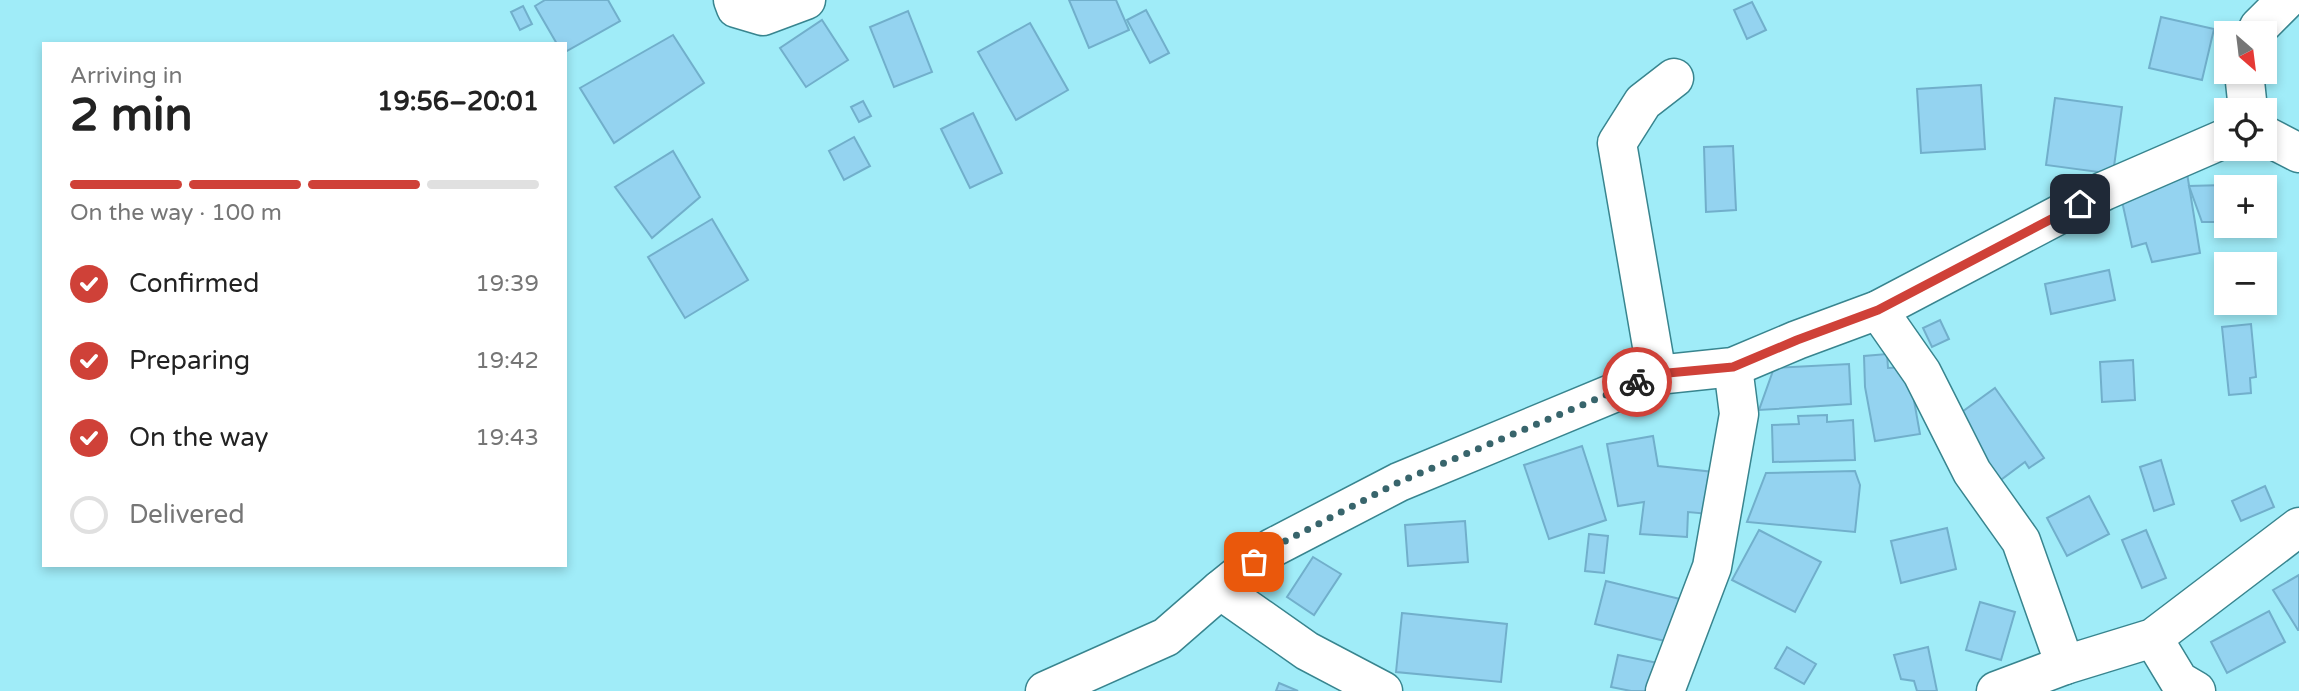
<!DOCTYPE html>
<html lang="en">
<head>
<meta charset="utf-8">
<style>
  :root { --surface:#fff; --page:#f2f2f2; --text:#222; --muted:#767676; --line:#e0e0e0; --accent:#cf4138 }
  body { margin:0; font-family:"Varela Round",sans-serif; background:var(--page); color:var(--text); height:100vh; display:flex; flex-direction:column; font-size:26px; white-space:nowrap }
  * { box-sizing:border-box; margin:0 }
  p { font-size:23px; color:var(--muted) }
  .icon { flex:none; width:38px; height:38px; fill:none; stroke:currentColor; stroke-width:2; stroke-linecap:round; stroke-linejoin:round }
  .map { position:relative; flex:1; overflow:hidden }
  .side { position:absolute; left:42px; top:42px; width:525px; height:525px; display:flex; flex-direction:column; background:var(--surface); border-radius:0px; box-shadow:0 4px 10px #0003 }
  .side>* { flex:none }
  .needle { width:46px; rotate:152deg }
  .fabs { position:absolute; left:2214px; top:21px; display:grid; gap:14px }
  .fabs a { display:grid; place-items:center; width:63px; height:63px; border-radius:0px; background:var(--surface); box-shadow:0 4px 10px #0003; font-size:35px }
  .pin { position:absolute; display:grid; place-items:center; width:60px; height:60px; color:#fff; margin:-30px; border-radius:14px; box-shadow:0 4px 10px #0006 }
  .courier { position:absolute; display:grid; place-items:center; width:70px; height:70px; margin:-35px; border:5px solid #cf4138; border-radius:50%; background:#fff; color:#222; box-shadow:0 2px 9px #0007 }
  .headline em { font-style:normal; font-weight:800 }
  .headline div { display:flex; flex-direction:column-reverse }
  .headline { display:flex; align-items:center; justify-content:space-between; height:119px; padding:0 28px }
  h1 { font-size:46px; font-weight:800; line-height:52px }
  .bar { display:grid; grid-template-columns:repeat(4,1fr); gap:10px 7px; align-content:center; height:84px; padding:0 28px }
  .bar i { height:9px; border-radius:5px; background:var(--line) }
  .bar .current { background:var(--accent) }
  .bar p { grid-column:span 4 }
  ol { padding:0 28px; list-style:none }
  li { display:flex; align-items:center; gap:21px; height:77px }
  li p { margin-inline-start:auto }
  li .icon { padding:7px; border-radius:50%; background:var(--accent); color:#fff; stroke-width:4 }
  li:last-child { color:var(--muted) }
  li i { width:38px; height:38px; border:4px solid var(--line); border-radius:50% }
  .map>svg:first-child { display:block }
  .building { fill:#94d3f0; stroke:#71afcb; stroke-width:2 }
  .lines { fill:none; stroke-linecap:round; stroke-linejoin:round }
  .minor-casing { stroke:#38858f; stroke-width:41 }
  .minor { stroke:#fff; stroke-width:38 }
  .done { stroke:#38656c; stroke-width:7; stroke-dasharray:0 12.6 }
  .route { stroke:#cf4138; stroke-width:9 }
</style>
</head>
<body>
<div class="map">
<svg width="2299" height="691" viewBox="0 0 2299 691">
  <rect width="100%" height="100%" fill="#a0ecf8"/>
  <g class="building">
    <path d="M 545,0 L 608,0 L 620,21 L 565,52 L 565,44 L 557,44 L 535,6 Z"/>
    <path d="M 1069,0 L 1116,0 L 1129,30 L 1089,48 Z"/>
    <path d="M 1752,2 L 1766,30 L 1747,39 L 1734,10 Z"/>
    <path d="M 523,6 L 532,24 L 520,30 L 511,12 Z"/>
    <path d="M 1146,10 L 1169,53 L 1150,63 L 1127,20 Z"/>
    <path d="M 908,11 L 932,72 L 894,87 L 870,27 Z"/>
    <path d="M 2161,17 L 2214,29 L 2202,80 L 2149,68 Z"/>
    <path d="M 822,20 L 848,60 L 806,87 L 780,48 Z"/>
    <path d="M 1030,23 L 1068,90 L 1016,120 L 978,52 Z"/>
    <path d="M 673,35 L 704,83 L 614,143 L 580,88 Z"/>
    <path d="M 1981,85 L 1985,149 L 1921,153 L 1917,89 Z"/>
    <path d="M 2055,98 L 2122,107 L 2113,174 L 2046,165 Z"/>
    <path d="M 863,101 L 871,116 L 859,122 L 851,107 Z"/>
    <path d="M 973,113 L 1002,173 L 970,188 L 941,129 Z"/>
    <path d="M 854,137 L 870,166 L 844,180 L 829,151 Z"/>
    <path d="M 1733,146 L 1736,210 L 1706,212 L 1704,147 Z"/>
    <path d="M 673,151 L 700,197 L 652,238 L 615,187 Z"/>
    <path d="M 2187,173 L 2200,253 L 2152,262 L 2146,243 L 2132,247 L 2120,192 Z"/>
    <path d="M 2262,184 L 2262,187 L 2226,187 L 2226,222 L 2202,222 L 2189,186 Z"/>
    <path d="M 712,219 L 748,280 L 685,318 L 648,257 Z"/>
    <path d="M 2109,270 L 2115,300 L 2051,314 L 2045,284 Z"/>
    <path d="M 1940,320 L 1949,339 L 1932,347 L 1923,328 Z"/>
    <path d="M 2251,324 L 2256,377 L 2250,378 L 2251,393 L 2229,395 L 2222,327 Z"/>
    <path d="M 1887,354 L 1888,368 L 1908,367 L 1920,434 L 1875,441 L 1865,387 L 1864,356 Z"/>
    <path d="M 2133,360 L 2135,400 L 2102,402 L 2100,362 Z"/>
    <path d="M 1849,364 L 1851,404 L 1759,410 L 1774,368 Z"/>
    <path d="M 1995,388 L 2044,458 L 2029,468 L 2025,462 L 1994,485 L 1955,417 Z"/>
    <path d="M 1827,415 L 1827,422 L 1853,420 L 1855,460 L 1773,462 L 1772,425 L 1799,424 L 1798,416 Z"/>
    <path d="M 1653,436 L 1658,466 L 1714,472 L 1709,514 L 1688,512 L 1687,537 L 1640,534 L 1644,502 L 1618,506 L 1607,444 Z"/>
    <path d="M 1582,446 L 1606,520 L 1549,539 L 1524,465 Z"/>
    <path d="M 2161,460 L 2174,504 L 2154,511 L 2140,467 Z"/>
    <path d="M 1855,471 L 1860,485 L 1855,532 L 1747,522 L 1766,473 Z"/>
    <path d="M 2265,486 L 2274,507 L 2241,521 L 2232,501 Z"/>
    <path d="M 2089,496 L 2109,534 L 2067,556 L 2047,518 Z"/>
    <path d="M 1465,521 L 1468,562 L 1408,566 L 1405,525 Z"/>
    <path d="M 1947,528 L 1956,569 L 1901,583 L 1891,541 Z"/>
    <path d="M 1759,530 L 1821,562 L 1795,612 L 1732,580 Z"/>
    <path d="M 2146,530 L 2166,578 L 2142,588 L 2122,540 Z"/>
    <path d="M 1589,534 L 1608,536 L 1604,573 L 1585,571 Z"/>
    <path d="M 1313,557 L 1341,574 L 1314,615 L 1287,597 Z"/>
    <path d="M 2299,575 L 2299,630 L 2298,630 L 2273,590 Z"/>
    <path d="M 1606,581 L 1680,599 L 1669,642 L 1595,624 Z"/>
    <path d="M 1980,602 L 2015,612 L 2001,660 L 1966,650 Z"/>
    <path d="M 2269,611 L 2285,642 L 2227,673 L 2211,642 Z"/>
    <path d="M 1402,613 L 1507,624 L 1501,682 L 1396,672 Z"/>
    <path d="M 1787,647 L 1816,664 L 1804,684 L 1775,668 Z"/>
    <path d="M 1928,647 L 1937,691 L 1917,691 L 1914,681 L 1901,679 L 1894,655 Z"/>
    <path d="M 1618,655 L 1658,663 L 1652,691 L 1631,691 L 1611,687 Z"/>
    <path d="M 1279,683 L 1298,691 L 1276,691 Z"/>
  </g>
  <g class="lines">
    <g class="minor-casing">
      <g id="minor">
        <path d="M 733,0 L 736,8 L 763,16 L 806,0"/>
        <path d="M 2256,33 L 2259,27 L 2286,0"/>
        <path d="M 2244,72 L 2248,110"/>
        <path d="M 2264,135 L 2299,153"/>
        <path d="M 1878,310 L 1922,373 L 1972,472 L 2021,541 L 2065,665 L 2153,638 L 2299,527"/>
        <path d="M 1657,375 L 1617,143 L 1643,102 L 1674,78"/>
        <path d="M 1220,590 L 1307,651 L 1383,691"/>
        <path d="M 2153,638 L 2179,681 L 2196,691"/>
        <path d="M 1045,691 L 1166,637 L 1220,590 L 1272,548 L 1399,482 L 1657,375 L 1733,367 L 1797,340 L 1878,310 L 2104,191 L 2226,138"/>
        <path d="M 1665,691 L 1712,567 L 1739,414 L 1733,367"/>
        <path d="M 1996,691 L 2065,665"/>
      </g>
    </g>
    <use href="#minor" class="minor"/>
  </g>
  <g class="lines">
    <path class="done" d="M 1254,562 L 1272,548 L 1399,482 L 1637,382"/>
    <path class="route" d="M 1637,382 L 1657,374 L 1733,367 L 1797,340 L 1878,310 L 2080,204"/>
  </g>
</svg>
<div class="fabs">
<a><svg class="needle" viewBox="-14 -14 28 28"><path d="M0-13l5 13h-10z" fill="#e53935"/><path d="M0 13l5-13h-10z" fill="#767676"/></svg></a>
<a><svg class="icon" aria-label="locate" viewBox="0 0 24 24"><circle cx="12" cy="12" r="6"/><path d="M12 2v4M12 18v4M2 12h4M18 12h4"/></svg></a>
<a>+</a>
<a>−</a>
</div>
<div class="pin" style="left:1254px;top:562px;background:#ea580c"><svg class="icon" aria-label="bag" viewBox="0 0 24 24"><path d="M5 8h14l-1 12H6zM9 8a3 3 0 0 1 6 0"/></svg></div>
<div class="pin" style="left:2080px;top:204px;background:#1f2937"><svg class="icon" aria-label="home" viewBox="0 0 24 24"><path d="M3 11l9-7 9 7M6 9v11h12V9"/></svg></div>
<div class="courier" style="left:1637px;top:382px"><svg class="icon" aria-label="bike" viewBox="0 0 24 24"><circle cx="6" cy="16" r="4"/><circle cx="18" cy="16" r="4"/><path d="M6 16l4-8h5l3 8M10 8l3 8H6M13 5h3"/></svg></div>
<section class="side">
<div class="headline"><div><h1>2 min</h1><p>Arriving in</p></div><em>19:56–20:01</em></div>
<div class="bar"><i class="current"></i><i class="current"></i><i class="current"></i><i></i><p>On the way · 100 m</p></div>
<ol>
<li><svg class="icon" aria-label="check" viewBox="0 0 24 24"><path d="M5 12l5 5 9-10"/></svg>Confirmed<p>19:39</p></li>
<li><svg class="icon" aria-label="check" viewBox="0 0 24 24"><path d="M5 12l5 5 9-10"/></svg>Preparing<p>19:42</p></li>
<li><svg class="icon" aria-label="check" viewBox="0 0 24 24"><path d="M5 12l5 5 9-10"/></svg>On the way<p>19:43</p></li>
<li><i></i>Delivered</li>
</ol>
</section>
</div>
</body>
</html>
